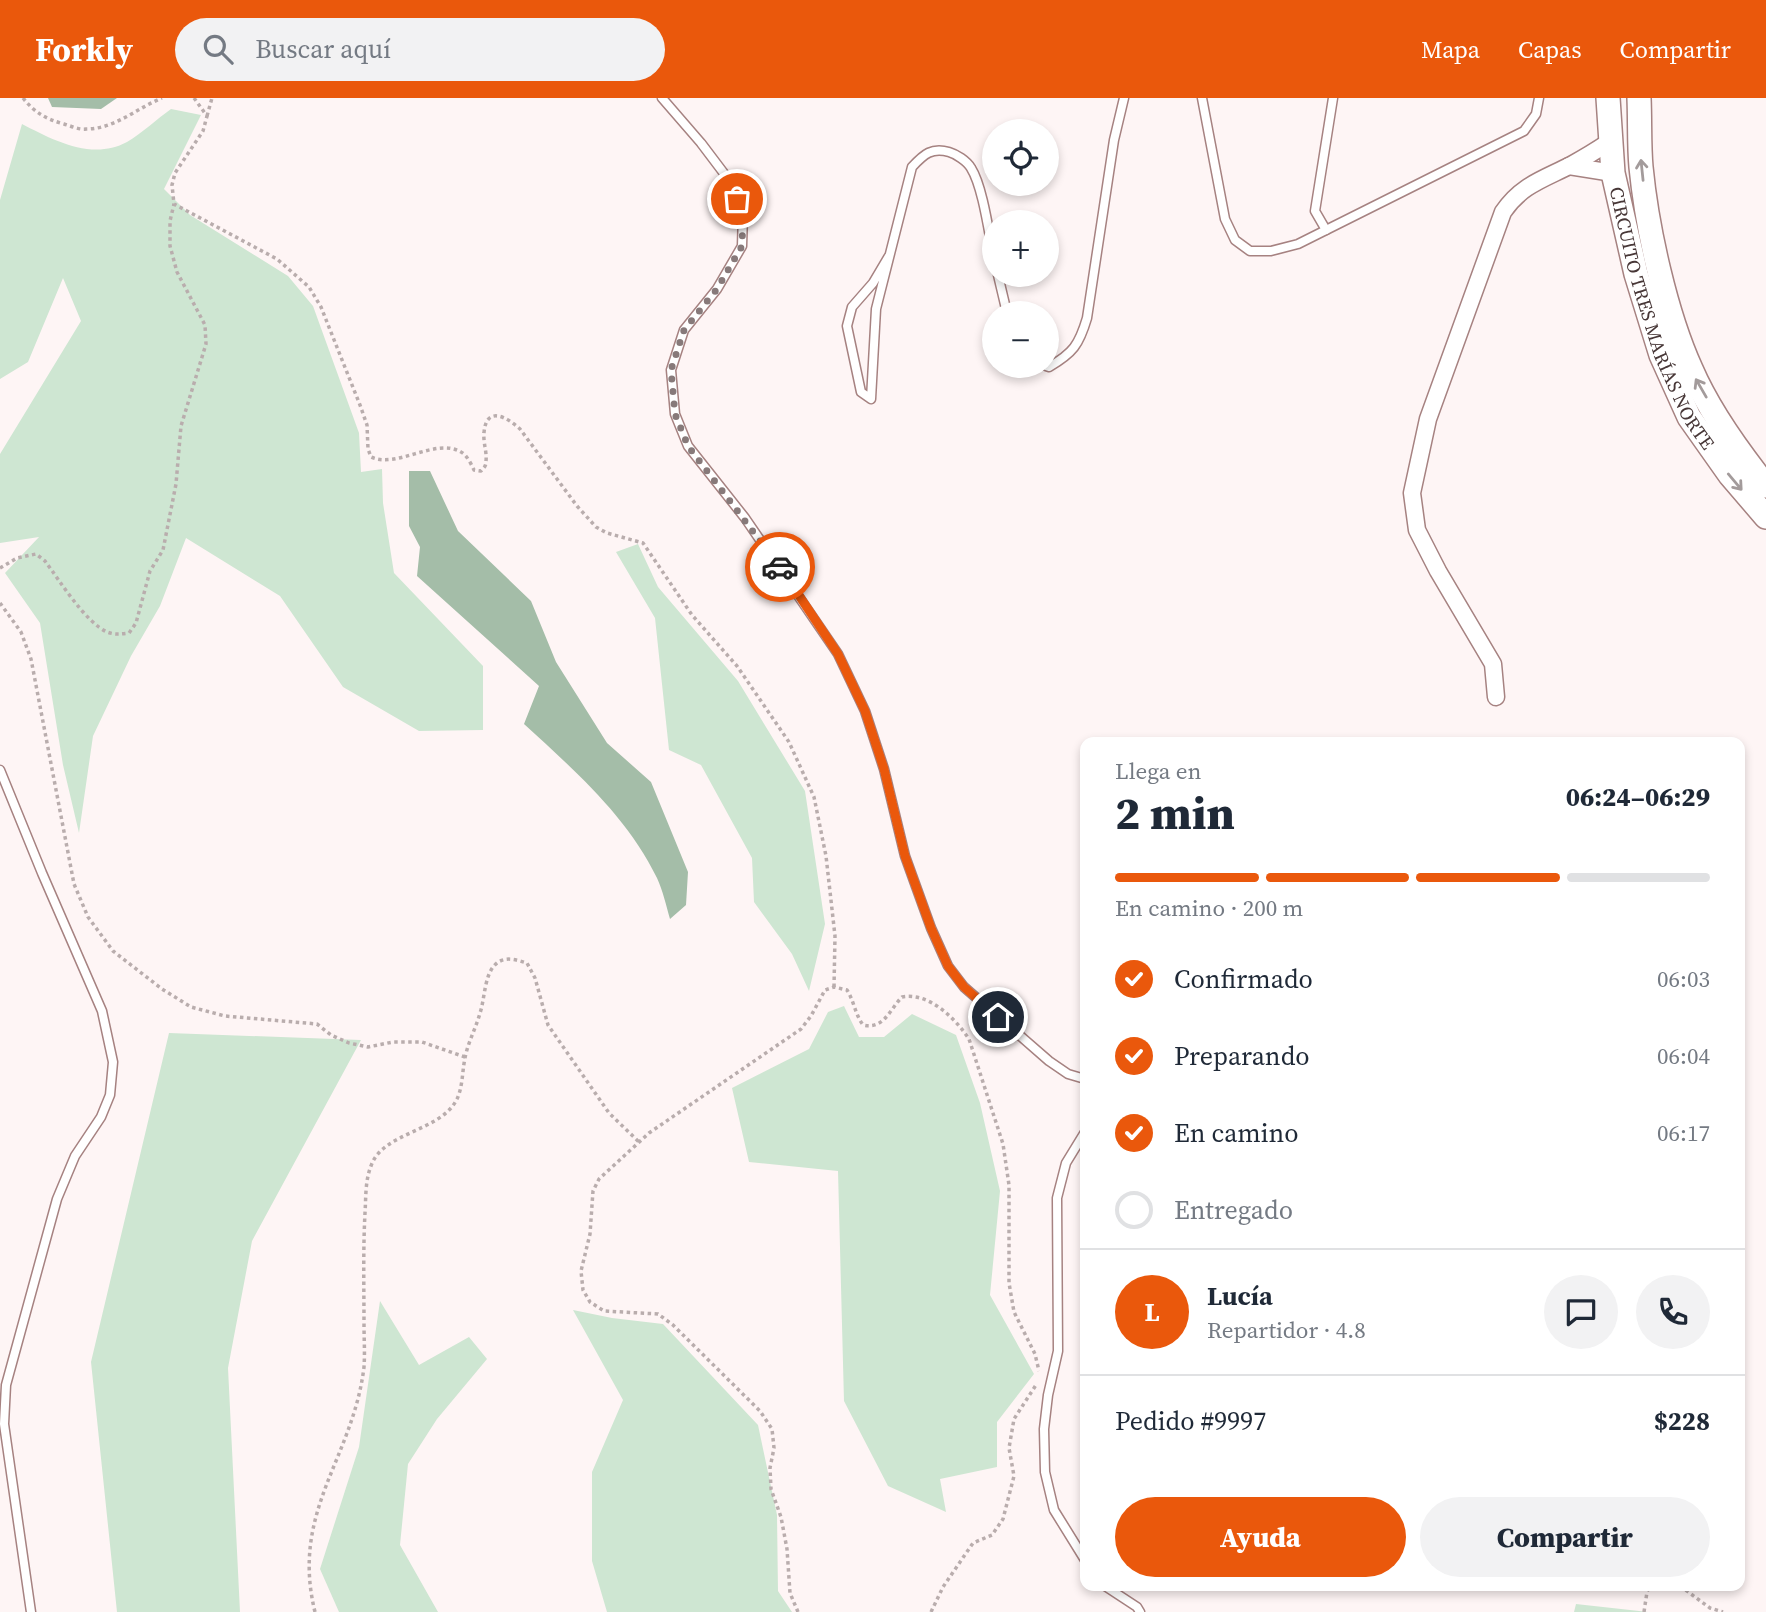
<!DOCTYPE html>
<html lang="es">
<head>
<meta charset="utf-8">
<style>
  :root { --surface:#fff; --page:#f2f2f3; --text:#1f2937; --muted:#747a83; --line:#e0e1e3; --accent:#ea580c }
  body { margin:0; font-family:"Source Serif 4",serif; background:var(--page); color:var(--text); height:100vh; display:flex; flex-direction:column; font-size:26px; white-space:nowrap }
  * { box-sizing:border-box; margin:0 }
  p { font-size:23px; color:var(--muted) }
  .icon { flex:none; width:38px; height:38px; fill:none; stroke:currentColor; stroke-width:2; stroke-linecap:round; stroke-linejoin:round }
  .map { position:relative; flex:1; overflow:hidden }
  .drawer { position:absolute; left:1080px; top:639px; width:665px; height:854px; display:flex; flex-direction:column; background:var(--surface); border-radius:14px; box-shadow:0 4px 10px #0003 }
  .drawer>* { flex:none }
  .buttons { position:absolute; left:982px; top:21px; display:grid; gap:14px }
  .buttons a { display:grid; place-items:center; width:77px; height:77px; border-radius:50%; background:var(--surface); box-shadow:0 4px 10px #0003; font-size:35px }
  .pin { position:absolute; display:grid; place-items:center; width:60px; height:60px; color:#fff; margin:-30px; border:4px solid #fff; border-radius:50%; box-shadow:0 2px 7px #0007 }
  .courier { position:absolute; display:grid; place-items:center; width:70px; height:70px; margin:-35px; border:5px solid #ea580c; border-radius:50%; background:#fff; color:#222; box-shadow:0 2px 9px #0007 }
  .summary em { font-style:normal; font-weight:800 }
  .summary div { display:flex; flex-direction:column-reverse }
  .summary { display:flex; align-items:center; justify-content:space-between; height:119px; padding:0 35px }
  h1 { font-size:46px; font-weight:800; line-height:52px }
  .bar { display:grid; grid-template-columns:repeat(4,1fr); gap:10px 7px; align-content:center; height:84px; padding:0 35px }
  .bar i { height:9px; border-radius:5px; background:var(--line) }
  .bar .on { background:var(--accent) }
  .bar p { grid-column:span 4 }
  .line { display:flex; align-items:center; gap:18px; padding:0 35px; border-top:2px solid var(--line) }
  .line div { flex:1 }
  .round { display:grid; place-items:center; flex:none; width:74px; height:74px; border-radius:37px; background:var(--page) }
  ol { padding:0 35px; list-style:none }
  li { display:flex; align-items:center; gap:21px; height:77px }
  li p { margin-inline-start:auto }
  li .icon { padding:7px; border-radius:50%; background:var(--accent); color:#fff; stroke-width:4 }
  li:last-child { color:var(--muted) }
  li i { width:38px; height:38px; border:4px solid var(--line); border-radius:50% }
  .action { display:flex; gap:14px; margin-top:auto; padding:14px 35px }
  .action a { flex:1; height:80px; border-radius:42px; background:var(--accent); color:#fff; font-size:28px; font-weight:800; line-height:80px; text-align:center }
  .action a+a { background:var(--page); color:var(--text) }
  header { display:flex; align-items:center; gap:42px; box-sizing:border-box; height:98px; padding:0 35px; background:var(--accent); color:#fff }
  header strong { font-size:33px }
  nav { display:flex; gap:38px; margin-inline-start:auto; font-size:24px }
  .search { width:490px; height:63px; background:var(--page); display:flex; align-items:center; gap:18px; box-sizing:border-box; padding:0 24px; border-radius:38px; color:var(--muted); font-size:26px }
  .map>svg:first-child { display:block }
  .green { fill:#cee6d2 }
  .water { fill:#a4bda8 }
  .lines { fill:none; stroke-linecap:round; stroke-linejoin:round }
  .lane-casing { stroke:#a68281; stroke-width:11 }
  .street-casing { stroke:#a68281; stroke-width:19 }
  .secondary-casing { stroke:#a68281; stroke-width:26 }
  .path { stroke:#b9adad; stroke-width:3.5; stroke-dasharray:3.5 3.5; stroke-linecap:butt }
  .lane { stroke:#fff; stroke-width:8 }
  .street { stroke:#fff; stroke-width:16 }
  .secondary { stroke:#fff; stroke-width:23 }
  .oneway { stroke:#a39b9b }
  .done { stroke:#877a7a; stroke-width:7; stroke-dasharray:0 12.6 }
  .route { stroke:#ea580c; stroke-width:9 }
  .labels { text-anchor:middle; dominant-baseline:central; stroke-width:7; stroke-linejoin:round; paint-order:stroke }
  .street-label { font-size:19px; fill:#473737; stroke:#fef5f5 }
</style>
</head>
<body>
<header>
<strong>Forkly</strong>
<div class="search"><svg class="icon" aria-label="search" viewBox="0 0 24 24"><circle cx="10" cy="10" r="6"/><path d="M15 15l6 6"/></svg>Buscar aquí</div>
<nav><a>Mapa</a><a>Capas</a><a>Compartir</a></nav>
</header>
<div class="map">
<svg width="1766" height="1514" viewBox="0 0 1766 1514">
  <rect width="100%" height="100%" fill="#fef5f5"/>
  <g class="green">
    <path d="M 171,11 L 201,17 L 164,91 L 190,117 L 288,178 L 313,208 L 359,335 L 361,374 L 382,371 L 383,405 L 394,475 L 483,568 L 483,632 L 419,633 L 343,589 L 280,498 L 186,440 L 160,508 L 131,558 L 93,638 L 79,735 L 63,667 L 40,525 L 5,475 L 39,439 L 0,445 L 0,356 L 81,223 L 63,180 L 28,264 L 0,281 L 0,102 L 22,26 C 53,42 92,63 127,44 C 142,35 157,21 171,11 Z"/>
    <path d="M 638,446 L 658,489 L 738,583 L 805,693 L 825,826 L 809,893 L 792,856 L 754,804 L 752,760 L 701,667 L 669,652 L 655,520 L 616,454 Z"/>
    <path d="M 844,908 L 859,939 L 884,939 L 912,916 L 956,937 L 980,1005 L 1000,1093 L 990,1197 L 1034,1276 L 997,1324 L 997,1369 L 940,1381 L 946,1414 L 888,1388 L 844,1303 L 838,1073 L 749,1064 L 732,990 L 809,951 L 828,914 Z"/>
    <path d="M 169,935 L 361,942 L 252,1143 L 228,1270 L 240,1514 L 117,1514 L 91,1264 Z"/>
    <path d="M 380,1203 L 419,1267 L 469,1239 L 487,1261 L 437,1321 L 408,1366 L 400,1447 L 438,1514 L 339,1514 L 320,1471 L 359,1349 Z"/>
    <path d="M 573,1212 L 612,1220 L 663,1226 L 758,1327 L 777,1417 L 778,1493 L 792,1514 L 607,1514 L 592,1463 L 592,1374 L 623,1302 Z"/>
    <path d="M 1576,1506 L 1648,1514 L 1574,1514 Z"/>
  </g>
  <g class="water">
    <path d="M 48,0 L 117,0 L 101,11 L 52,9 Z"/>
    <path d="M 409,373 L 430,373 L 458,433 L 531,503 L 556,564 L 607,645 L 651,684 L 688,774 L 686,807 L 670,821 C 666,807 663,793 657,780 C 627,718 574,672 524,626 L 539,588 L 417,478 L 420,449 L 409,428 Z"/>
  </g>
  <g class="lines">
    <g class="lane-casing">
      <g id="lane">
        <path d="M 662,0 L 701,45 L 732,86 L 743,116 L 742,148 L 717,191 L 684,232 L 671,272 L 675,316 L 688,348 L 745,420 L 838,556 L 865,613 L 884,671 L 905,758 L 931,830 L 948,868 L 964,889 L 1049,963 L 1068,976 L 1085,981"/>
        <path d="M 1202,0 L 1225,121 L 1235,142 L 1250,153 L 1271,153 L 1298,146 L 1524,33 L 1536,16 L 1539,0"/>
        <path d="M 1326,132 L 1315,113 L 1333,0"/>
        <path d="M 889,158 L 873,185 L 852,209 L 847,228 L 861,294 L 871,301 L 876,211 L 912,69 C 924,56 932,49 949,54 C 956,56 967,63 971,70 C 983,89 989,136 994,160"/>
        <path d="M 998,177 L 1007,215"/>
        <path d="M 1046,268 L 1049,269 C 1073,255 1079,247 1087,220 L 1114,42 L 1124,0"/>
        <path d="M 0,672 L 42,775 L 102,913 L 113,964 L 110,997 L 101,1019 L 75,1058 L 57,1101 L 6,1287 L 4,1326 L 31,1514"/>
        <path d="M 1085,1034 L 1066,1065 L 1057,1100 L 1058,1253 L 1048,1297 L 1044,1331 L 1045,1374 L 1054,1412 L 1085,1462"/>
        <path d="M 1105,1488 L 1137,1509 L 1140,1514"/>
      </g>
    </g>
    <g class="street-casing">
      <g id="street">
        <path d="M 1569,68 L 1613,75"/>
        <path d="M 1496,599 L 1493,566 L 1438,473 L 1417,432 L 1412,395 L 1428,321 L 1503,114 C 1521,87 1544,81 1571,67 C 1584,60 1597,52 1609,44"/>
      </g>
    </g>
    <g class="secondary-casing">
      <g id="secondary">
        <path id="s1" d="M 1608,0 L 1613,75 L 1636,176 L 1661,257 L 1689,319 L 1730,377 L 1766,419"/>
        <path d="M 1639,0 C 1640,23 1639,47 1641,69 C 1647,131 1666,216 1691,271 C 1709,313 1738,353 1766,388"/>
      </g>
    </g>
    <g class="path">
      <path d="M 23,0 C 35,15 46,21 64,26 C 71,28 79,32 86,31 C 115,31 137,10 162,0"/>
      <path d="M 194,0 L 207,18 L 203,33 L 175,75 L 172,87 L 174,106 L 277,161 L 309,189 L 321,209 L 360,307 L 367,327 L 368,351 L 371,359 C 397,371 436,339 461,354 C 467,357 471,366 474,372 L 481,373 C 484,369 486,369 486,363 C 487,354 483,344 484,335 C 486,307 507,319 520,331 L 577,408 L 596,429 L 607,435 L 643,445 L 692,517 L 737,568 L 789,644 L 814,699 L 826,758 L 835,838 L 834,889"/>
      <path d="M 207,18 L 212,0"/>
      <path d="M 0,470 L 17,460 L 36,456 L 45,463 C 60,483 85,524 107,534 C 115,537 121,536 129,535 L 136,525 L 150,473 L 163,452 L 176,386 L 181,328 L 206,246 L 205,227 L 177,174 L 170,148 L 170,123 L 174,106"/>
      <path d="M 0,505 L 21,534 L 31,561 L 74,786 L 88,819 L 113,853 L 162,891 L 191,909 L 225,918 L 317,926 L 331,937 L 349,945 L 368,949 L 393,944 L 422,944 L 465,959"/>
      <path d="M 1680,1488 L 1710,1510 L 1723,1514"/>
      <path d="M 315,1514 C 290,1413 353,1361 364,1269 C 365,1255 364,1241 364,1227 C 364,1190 363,1153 365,1115 C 366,1100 365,1083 371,1068 C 382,1034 441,1034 457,1001 C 463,988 462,974 465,960 C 468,944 476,930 480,915 C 485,901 484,875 497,865 C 506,858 517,862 527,865 L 535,880 L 548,927 L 609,1015 L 639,1044"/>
      <path d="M 798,1514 L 790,1495 L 787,1451 L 781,1419 L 771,1391 L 770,1370 L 774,1350 L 772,1331 L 760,1313 L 673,1227 L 658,1216 L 604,1213 L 590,1204 L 583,1192 L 581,1173 L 590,1136 L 593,1093 L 599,1081 L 649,1035 L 801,931 L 811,918 L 825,892 L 834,889 L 847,892 C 854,903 855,916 863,927 C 884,932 890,911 902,899 C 929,894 955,920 969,941 L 1003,1046 L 1009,1087 L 1009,1185 L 1014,1214 L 1035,1256 L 1039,1273"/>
      <path d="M 931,1514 L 943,1489 L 973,1445 L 992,1437 L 1003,1421 L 1014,1378 L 1009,1350 L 1014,1321 L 1036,1287"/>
      <path d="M 1644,1514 L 1647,1494 L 1650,1488"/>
    </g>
    <use href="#lane" class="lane"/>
    <use href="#street" class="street"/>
    <use href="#secondary" class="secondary"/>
  </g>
  <defs><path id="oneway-shaft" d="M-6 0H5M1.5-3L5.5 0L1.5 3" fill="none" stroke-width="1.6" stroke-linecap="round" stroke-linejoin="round" transform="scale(1.75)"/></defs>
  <g class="oneway">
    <use href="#oneway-shaft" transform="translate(1642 72) rotate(-96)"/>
    <use href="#oneway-shaft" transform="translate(1701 290) rotate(-120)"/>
    <use href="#oneway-shaft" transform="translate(1735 384) rotate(50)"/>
  </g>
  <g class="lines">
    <path class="done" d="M 737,101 L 743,116 L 742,148 L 717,191 L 684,232 L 671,272 L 675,316 L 688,348 L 780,469"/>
    <path class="route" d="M 780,469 L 838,556 L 865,613 L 884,671 L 905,758 L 931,830 L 948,868 L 964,889 L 998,919"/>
  </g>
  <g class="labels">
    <g class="street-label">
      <text stroke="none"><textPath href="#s1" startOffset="229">CIRCUITO TRES MARÍAS NORTE</textPath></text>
    </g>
  </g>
</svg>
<div class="buttons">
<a><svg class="icon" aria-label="locate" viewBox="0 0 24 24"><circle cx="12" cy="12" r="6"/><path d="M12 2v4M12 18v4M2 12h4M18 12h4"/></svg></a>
<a>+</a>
<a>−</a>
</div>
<div class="pin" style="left:737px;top:101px;background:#ea580c"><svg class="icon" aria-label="bag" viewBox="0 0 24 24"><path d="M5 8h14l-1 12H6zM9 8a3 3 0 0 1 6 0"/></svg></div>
<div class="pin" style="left:998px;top:919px;background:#1f2937"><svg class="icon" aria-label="home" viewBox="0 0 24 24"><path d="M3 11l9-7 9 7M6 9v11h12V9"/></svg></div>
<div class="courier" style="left:780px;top:469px"><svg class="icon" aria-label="car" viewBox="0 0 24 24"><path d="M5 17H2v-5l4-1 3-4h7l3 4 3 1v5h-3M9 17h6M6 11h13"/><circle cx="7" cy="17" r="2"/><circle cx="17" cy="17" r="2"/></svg></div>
<section class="drawer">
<div class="summary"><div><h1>2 min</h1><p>Llega en</p></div><em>06:24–06:29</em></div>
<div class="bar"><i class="on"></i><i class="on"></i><i class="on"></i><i></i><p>En camino · 200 m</p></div>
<ol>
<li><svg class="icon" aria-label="check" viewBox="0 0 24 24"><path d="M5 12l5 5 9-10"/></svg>Confirmado<p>06:03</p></li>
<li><svg class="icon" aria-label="check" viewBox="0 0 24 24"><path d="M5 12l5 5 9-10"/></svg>Preparando<p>06:04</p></li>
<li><svg class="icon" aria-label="check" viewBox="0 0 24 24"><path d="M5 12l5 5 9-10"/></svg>En camino<p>06:17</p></li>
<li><i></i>Entregado</li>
</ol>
<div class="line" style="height:126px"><b class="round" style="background:var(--accent);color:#fff">L</b><div><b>Lucía</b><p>Repartidor · 4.8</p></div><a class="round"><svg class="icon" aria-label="chat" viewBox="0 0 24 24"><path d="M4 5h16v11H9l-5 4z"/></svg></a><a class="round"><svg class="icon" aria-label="phone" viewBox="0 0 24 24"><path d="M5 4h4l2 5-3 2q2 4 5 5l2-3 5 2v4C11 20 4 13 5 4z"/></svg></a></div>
<div class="line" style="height:91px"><div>Pedido #9997</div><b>$228</b></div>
<div class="action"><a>Ayuda</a><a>Compartir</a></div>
</section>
</div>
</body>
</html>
